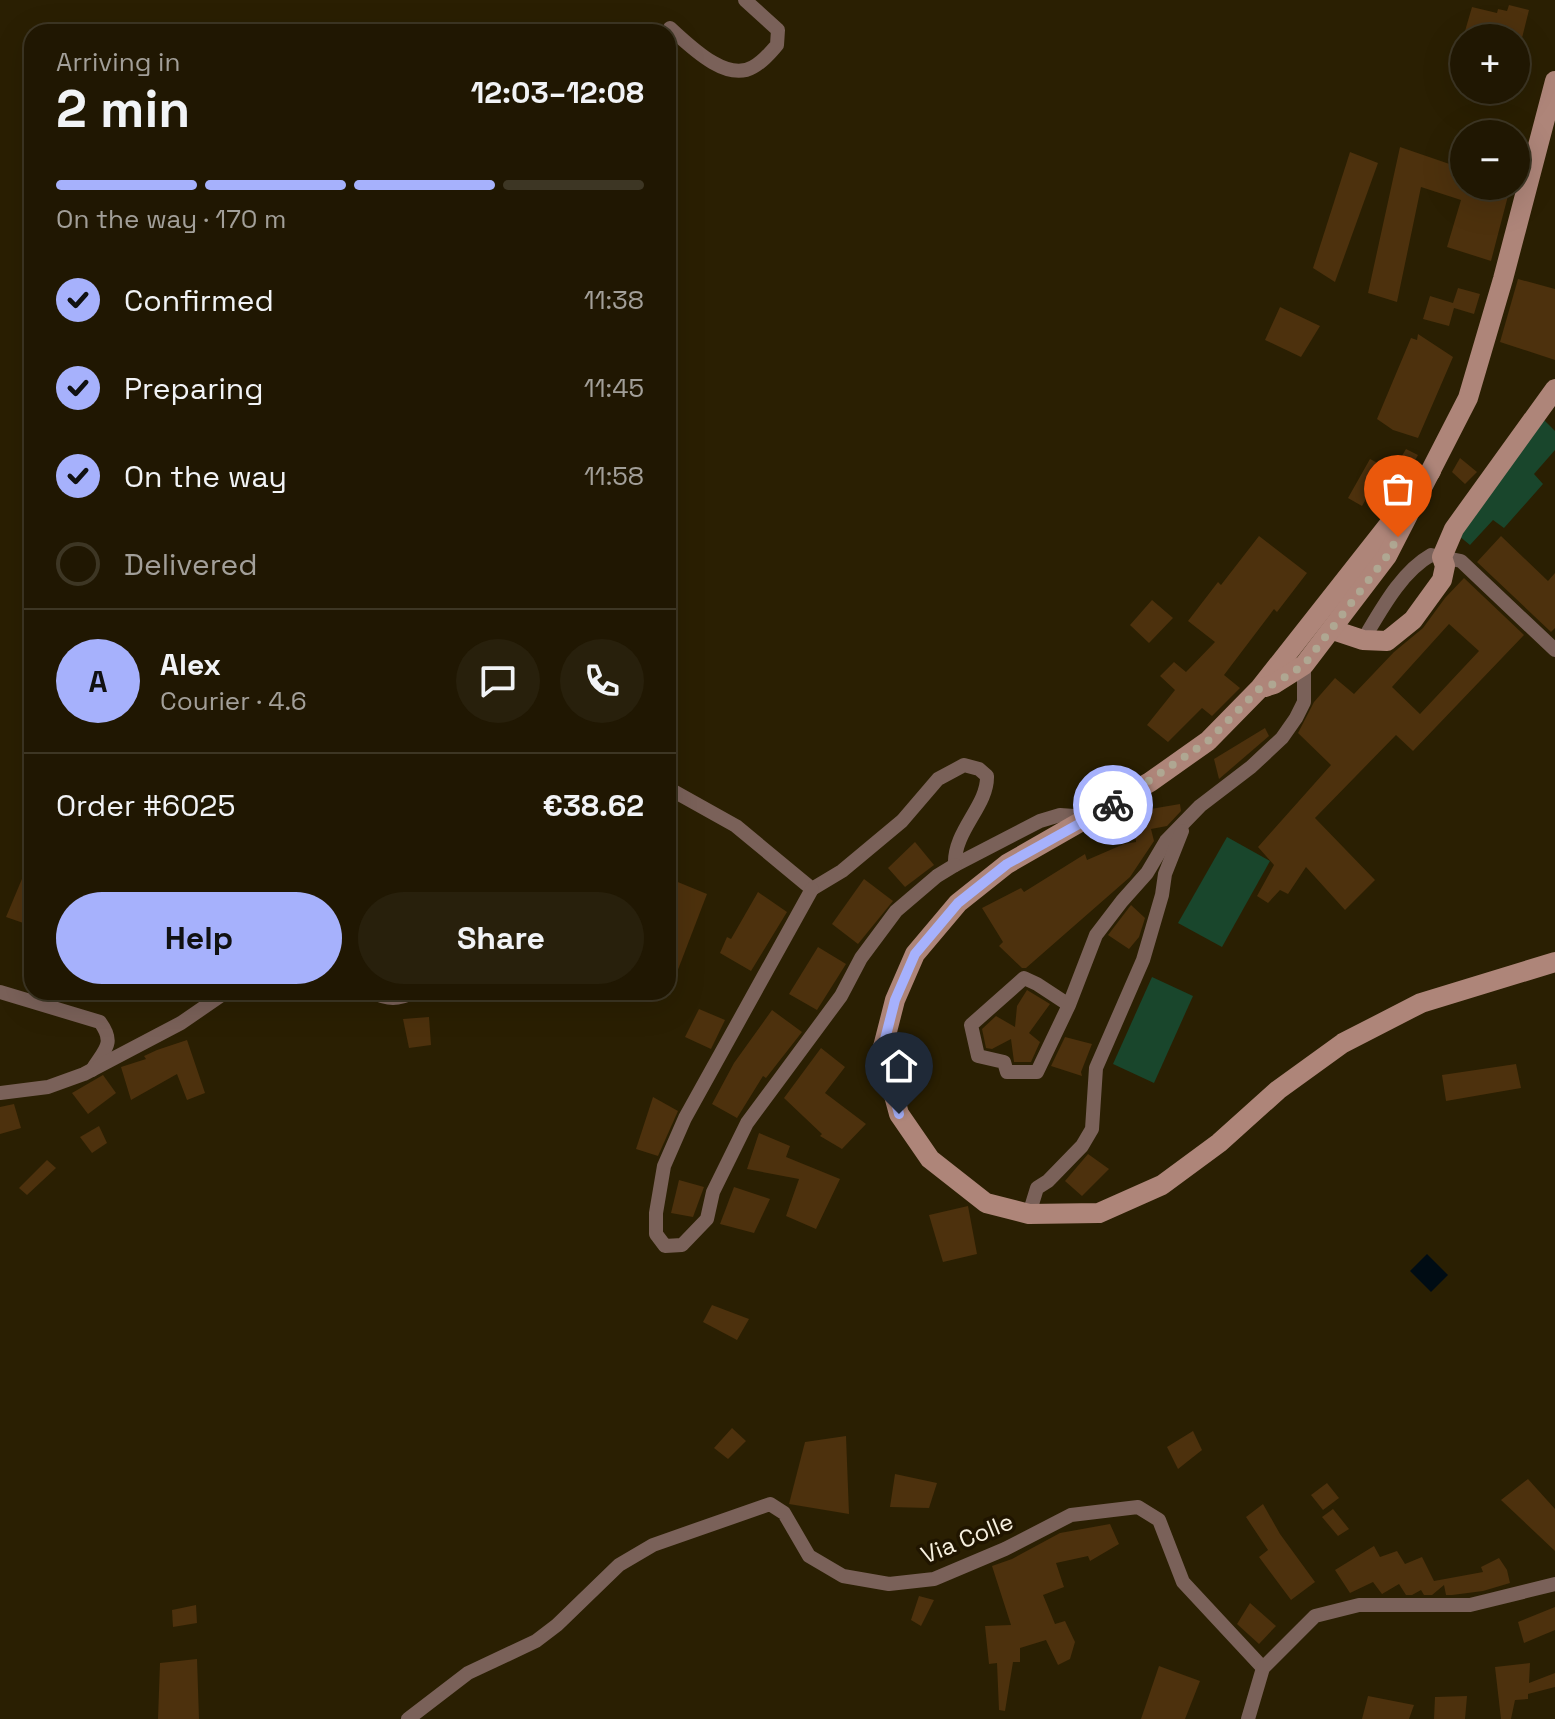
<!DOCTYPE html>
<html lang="en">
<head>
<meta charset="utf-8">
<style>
  :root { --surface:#201702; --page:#28200c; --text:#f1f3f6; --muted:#a29f99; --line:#3d3624; --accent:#a6b1fc }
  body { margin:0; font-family:"Space Grotesk",sans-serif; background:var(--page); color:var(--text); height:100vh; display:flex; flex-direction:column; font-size:30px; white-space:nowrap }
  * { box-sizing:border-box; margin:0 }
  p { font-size:26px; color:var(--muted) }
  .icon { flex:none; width:44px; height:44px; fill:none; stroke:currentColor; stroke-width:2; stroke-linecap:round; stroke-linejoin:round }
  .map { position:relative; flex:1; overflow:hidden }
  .details { position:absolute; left:24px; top:24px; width:652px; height:976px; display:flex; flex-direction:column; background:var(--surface); border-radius:24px; box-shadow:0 8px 32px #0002,0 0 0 2px var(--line) }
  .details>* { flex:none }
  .controls { position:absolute; left:1450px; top:24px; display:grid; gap:16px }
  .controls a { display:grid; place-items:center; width:80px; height:80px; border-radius:50%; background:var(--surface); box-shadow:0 8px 32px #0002,0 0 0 2px var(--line); font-size:40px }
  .pin { position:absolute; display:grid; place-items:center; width:68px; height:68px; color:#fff; margin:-82px -34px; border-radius:50% 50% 50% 0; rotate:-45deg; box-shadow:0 0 8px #0007 }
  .pin .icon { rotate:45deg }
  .courier { position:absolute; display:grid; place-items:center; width:80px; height:80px; margin:-40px; border:6px solid #a6b1fc; border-radius:50%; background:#fff; color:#222; box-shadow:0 2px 10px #0007 }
  .summary em { font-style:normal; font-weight:700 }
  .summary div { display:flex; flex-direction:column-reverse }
  .summary { display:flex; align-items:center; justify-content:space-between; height:136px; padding:0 32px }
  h1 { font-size:52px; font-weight:700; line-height:60px }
  .bar { display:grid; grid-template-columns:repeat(4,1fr); gap:12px 8px; align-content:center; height:96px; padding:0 32px }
  .bar i { height:10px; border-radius:6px; background:var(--line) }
  .bar .on { background:var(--accent) }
  .bar p { grid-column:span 4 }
  .line { display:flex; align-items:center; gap:20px; padding:0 32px; border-top:2px solid var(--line) }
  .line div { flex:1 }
  .round { display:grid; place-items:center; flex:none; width:84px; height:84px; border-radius:42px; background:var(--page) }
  ol { padding:0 32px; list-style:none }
  li { display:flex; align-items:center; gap:24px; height:88px }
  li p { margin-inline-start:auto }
  li .icon { padding:8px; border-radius:50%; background:var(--accent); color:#111; stroke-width:4 }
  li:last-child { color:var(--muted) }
  li i { width:44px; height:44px; border:4px solid var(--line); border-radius:50% }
  .button { display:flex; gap:16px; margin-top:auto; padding:16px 32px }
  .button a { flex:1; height:92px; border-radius:48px; background:var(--accent); color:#111; font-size:32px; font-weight:700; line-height:92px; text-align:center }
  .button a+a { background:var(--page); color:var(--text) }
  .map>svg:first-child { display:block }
  .green { fill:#19462c }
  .water { fill:#000c14 }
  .building { fill:#4d310d; fill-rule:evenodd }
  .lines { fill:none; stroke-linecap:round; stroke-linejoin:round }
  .minor { stroke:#7a6159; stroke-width:14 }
  .secondary { stroke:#ae8579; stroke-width:20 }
  .done { stroke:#afa792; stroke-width:8; stroke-dasharray:0 14.4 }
  .route { stroke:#a6b1fc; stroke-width:10 }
  .labels { text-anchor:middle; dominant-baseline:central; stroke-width:7; stroke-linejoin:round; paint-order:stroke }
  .street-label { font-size:24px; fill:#f7f0df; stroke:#201500 }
</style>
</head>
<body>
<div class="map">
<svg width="1555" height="1719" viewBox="0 0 1555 1719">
  <rect width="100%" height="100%" fill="#2a1f02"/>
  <g class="green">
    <path d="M 1534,410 L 1555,431 L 1555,450 L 1534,474 L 1543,484 L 1504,528 L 1493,520 L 1470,545 L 1459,536 Z"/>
    <path d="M 1227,837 L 1270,861 L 1222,947 L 1178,923 Z"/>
    <path d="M 1152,977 L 1193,996 L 1154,1083 L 1113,1064 Z"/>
  </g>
  <path class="water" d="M 1427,1254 L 1448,1275 L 1431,1292 L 1410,1271 Z"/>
  <g class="building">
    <path d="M 1509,5 L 1529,10 L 1522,38 L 1463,38 L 1472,7 L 1497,13 L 1498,9 L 1507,11 Z"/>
    <path d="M 1400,147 L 1464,169 L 1464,186 L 1493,186 L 1509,192 L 1491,261 L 1447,247 L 1461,200 L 1421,187 L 1397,302 L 1368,293 Z"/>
    <path d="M 1350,152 L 1378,163 L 1335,282 L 1313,268 Z"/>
    <path d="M 1518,279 L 1555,289 L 1555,360 L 1500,342 Z"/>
    <path d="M 1458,288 L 1480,294 L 1474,314 L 1454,308 L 1449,326 L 1423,319 L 1430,296 L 1453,303 Z"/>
    <path d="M 1280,307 L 1320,326 L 1301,357 L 1265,340 Z"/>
    <path d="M 1418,334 L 1453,357 L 1418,438 L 1393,430 L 1377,419 L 1411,338 L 1417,340 Z"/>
    <path d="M 1406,449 L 1418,455 L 1396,495 L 1375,483 L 1362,506 L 1348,498 L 1370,459 L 1393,471 Z"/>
    <path d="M 1460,458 L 1477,472 L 1465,484 L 1452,472 Z"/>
    <path d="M 1259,536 L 1307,573 L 1277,612 L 1274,609 L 1224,675 L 1240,688 L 1212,716 L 1202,708 L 1168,742 L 1147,725 L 1175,690 L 1160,676 L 1174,662 L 1186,672 L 1215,642 L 1188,621 L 1218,582 L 1221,585 Z"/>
    <path d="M 1501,536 L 1548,581 L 1555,573 L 1555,628 L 1551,632 L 1477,562 Z"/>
    <path d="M 1464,578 L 1524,635 L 1413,751 L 1396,735 L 1315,818 L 1375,880 L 1345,910 L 1306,867 L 1288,894 L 1280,890 L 1268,903 L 1257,896 L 1274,865 L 1258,847 L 1331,765 L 1298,733 L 1314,702 L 1335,678 L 1354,694 L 1394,652 L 1423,628 L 1445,598 ZM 1449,624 L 1479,651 L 1420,714 L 1392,687 Z"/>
    <path d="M 1152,600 L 1173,618 L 1149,643 L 1130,625 Z"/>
    <path d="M 1265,728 L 1269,736 L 1219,779 L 1214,759 Z"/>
    <path d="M 1180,804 L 1181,811 L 1167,826 L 1151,829 L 1154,841 L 1130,877 L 1026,968 L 1022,968 L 999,946 L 1003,942 L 982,908 L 1021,888 L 1024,892 L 1085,854 L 1087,860 L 1124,844 L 1136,842 L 1133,812 Z"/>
    <path d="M 915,842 L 934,865 L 905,887 L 888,868 Z"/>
    <path d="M 32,855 L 32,926 L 6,917 Z"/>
    <path d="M 668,878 L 707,894 L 669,993 L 668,993 Z"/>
    <path d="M 864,879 L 893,901 L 858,944 L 832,924 Z"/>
    <path d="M 758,892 L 787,912 L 751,971 L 720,953 L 727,937 L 731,939 Z"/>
    <path d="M 1131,905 L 1145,918 L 1139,937 L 1129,949 L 1108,935 Z"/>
    <path d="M 818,947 L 846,964 L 817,1010 L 789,994 Z"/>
    <path d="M 1027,990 L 1050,1004 L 1029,1033 L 1040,1042 L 1031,1062 L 1014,1062 L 1011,1039 L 992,1049 L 986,1048 L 982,1029 L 996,1016 L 1015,1027 L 1017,1006 Z"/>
    <path d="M 699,1009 L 725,1020 L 711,1049 L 685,1037 Z"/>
    <path d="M 772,1010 L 802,1032 L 766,1078 L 763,1076 L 737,1118 L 712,1104 L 734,1063 Z"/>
    <path d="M 429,1017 L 431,1045 L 409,1048 L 403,1019 Z"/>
    <path d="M 1065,1037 L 1092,1044 L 1081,1072 L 1082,1076 L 1051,1066 Z"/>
    <path d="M 187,1040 L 205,1093 L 187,1100 L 177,1074 L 131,1100 L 121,1067 L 146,1059 L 144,1056 L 157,1050 Z"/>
    <path d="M 821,1048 L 845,1067 L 825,1093 L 866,1124 L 842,1149 L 820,1136 L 822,1134 L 784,1098 Z"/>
    <path d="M 1516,1064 L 1521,1088 L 1446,1101 L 1442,1075 Z"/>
    <path d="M 103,1075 L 116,1093 L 88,1114 L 72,1093 Z"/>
    <path d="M 653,1097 L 678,1111 L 658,1156 L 636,1149 Z"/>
    <path d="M 14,1104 L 21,1128 L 0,1134 L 0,1107 Z"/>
    <path d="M 99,1126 L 107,1143 L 92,1153 L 80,1137 Z"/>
    <path d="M 759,1133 L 790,1146 L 786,1157 L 840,1179 L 816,1229 L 786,1216 L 799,1179 L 747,1169 Z"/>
    <path d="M 1088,1154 L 1109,1169 L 1082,1196 L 1065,1181 Z"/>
    <path d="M 47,1160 L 56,1168 L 27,1195 L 19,1188 Z"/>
    <path d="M 679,1180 L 704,1187 L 693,1217 L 671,1213 Z"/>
    <path d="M 734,1187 L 770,1199 L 754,1233 L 720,1224 Z"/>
    <path d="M 968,1206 L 977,1254 L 943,1262 L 929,1215 Z"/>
    <path d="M 712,1305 L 749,1319 L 737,1340 L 703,1322 Z"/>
    <path d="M 732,1428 L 746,1441 L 728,1459 L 714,1448 Z"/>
    <path d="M 1193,1431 L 1202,1450 L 1178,1469 L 1167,1447 Z"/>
    <path d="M 846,1436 L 849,1514 L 789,1504 L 805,1442 Z"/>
    <path d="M 895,1474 L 937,1483 L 929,1508 L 890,1507 Z"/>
    <path d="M 1528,1479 L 1555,1509 L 1555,1551 L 1501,1500 Z"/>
    <path d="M 1327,1483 L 1339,1498 L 1323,1510 L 1311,1495 Z"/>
    <path d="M 1263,1504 L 1280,1534 L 1315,1582 L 1291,1600 L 1259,1557 L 1268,1550 L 1246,1517 Z"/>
    <path d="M 1333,1509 L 1349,1529 L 1338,1536 L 1322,1517 Z"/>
    <path d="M 1110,1524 L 1119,1544 L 1090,1561 L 1088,1556 L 1056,1563 L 1064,1587 L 1043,1595 L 1055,1624 L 1065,1621 L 1075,1642 L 1070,1659 L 1058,1665 L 1046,1640 L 1020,1648 L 1020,1662 L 1013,1662 L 1005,1711 L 999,1710 L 997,1663 L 989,1664 L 985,1626 L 1011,1625 L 992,1566 L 1012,1559 L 1060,1533 Z"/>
    <path d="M 1374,1546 L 1380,1557 L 1397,1551 L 1405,1564 L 1422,1557 L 1434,1581 L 1483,1572 L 1481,1567 L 1499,1558 L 1507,1570 L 1510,1583 L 1483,1591 L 1452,1595 L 1446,1595 L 1444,1585 L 1432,1595 L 1424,1595 L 1421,1590 L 1412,1595 L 1406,1595 L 1399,1584 L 1382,1594 L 1373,1582 L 1350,1593 L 1335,1570 Z"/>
    <path d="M 919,1596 L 934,1600 L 921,1626 L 911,1620 Z"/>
    <path d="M 1250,1603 L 1276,1626 L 1259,1644 L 1237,1624 Z"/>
    <path d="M 196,1605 L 197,1623 L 173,1627 L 172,1610 Z"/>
    <path d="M 1555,1607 L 1555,1630 L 1524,1643 L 1518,1622 Z"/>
    <path d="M 197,1659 L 199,1719 L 158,1719 L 160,1663 Z"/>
    <path d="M 1530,1663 L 1529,1683 L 1555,1673 L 1555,1687 L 1528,1694 L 1528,1699 L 1515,1700 L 1511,1719 L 1501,1719 L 1495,1667 Z"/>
    <path d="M 1159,1666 L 1200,1681 L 1185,1719 L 1141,1719 Z"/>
    <path d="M 1368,1696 L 1414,1705 L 1409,1719 L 1362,1719 Z"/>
    <path d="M 1467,1696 L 1465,1719 L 1434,1719 L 1435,1697 Z"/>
  </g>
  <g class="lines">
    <g class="minor">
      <path d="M 670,28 C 689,45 726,83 753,67 C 763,62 770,53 777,45 L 778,30 L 745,0"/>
      <path d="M 1363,640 C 1381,610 1401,572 1431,555 L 1461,561 L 1555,650"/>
      <path d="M 668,788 L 736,826 L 812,889 L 842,871 L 902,821 L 938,779 L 964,765 L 979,769 L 987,776 C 988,806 953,831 955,865 L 1040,821 L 1060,815 L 1088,817"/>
      <path d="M 812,889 L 685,1118 L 664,1166 L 656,1213 L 656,1234 L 665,1246 L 682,1245 L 707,1219 L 713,1192 L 747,1123 L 841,996 L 861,958 L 896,911 L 937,876 L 955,865"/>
      <path d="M 0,992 L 100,1022 C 116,1044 104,1050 92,1070"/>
      <path d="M 371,992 C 388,1000 398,1000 415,992"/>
      <path d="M 1069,1005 L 1037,984 L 1024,978 L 971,1025 L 978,1056 L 1004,1062 L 1007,1072 L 1037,1072 L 1069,1005 L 1096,935 L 1122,901 L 1147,873 L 1166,841 L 1200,806 L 1251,767 L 1282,738 L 1296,718 L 1304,702 L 1304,665"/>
      <path d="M 0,1093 L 48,1087 L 84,1074 L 181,1023 L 226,992"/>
      <path d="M 1029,1214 L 1037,1188 L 1048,1181 L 1082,1146 L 1092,1129 L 1096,1068 L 1143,960 L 1162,895 L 1165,874 L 1182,831"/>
      <path d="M 408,1719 L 468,1673 L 536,1641 L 557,1625 L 619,1565 L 653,1545 L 770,1504 L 784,1513 L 809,1556 L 843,1576 L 889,1584 L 934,1579 L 1005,1549 L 1071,1515 L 1138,1507 L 1159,1520 L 1183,1582 L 1263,1668"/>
      <path d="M 1248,1719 L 1263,1668 L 1315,1616 L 1359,1605 L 1470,1605 L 1555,1584"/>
    </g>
    <g class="secondary">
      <path d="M 1431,471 L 1260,688 L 1208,741 L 1150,782 L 1007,864 L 958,903 L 915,954 L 895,1000 L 882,1051 L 899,1114 L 930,1159 L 986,1203 L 1029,1214 L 1099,1213 L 1162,1185 L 1219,1143 L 1278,1090 L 1343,1043 L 1421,1003 L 1555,962"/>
      <path d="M 1333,630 L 1363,640 L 1387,641 L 1413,620 L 1442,580 L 1445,566 L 1442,557 L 1454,529 L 1555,389"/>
      <path d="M 1265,687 L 1274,684 L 1304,665 L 1387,556 L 1468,398 L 1503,279 L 1555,81"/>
    </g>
  </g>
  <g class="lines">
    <path class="done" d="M 1113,805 L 1208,741 L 1260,688 L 1274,684 L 1304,665 L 1387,556 L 1398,537"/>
    <path class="route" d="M 899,1114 L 882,1051 L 895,1000 L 915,954 L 958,903 L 1007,864 L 1113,805"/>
  </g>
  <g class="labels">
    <g class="street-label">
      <text transform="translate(967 1538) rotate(-22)">Via Colle</text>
    </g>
  </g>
</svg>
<div class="controls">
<a>+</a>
<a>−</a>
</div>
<div class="pin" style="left:1398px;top:537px;background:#ea580c"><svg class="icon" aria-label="bag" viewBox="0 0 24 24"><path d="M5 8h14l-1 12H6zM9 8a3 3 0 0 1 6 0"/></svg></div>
<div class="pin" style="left:899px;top:1114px;background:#1f2937"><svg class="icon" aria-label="home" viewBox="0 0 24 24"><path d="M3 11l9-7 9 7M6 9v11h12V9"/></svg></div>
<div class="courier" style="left:1113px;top:805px"><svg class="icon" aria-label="bike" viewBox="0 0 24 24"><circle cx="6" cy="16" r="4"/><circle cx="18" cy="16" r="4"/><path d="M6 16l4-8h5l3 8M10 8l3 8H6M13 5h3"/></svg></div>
<section class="details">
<div class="summary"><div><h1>2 min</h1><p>Arriving in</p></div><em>12:03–12:08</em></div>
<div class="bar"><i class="on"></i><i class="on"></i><i class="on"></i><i></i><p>On the way · 170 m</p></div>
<ol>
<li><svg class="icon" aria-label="check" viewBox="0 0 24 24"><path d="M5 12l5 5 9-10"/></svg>Confirmed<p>11:38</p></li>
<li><svg class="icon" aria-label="check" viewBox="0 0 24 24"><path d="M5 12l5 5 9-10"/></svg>Preparing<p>11:45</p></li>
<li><svg class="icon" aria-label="check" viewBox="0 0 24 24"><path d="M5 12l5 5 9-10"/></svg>On the way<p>11:58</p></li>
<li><i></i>Delivered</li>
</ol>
<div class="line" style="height:144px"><b class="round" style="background:var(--accent);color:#111">A</b><div><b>Alex</b><p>Courier · 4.6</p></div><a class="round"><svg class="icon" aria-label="chat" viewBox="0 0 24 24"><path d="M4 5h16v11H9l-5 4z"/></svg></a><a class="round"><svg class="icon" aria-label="phone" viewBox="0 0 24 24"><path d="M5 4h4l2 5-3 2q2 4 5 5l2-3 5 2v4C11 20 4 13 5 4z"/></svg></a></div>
<div class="line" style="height:104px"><div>Order #6025</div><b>€38.62</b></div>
<div class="button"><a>Help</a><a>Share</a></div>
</section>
</div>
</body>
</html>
